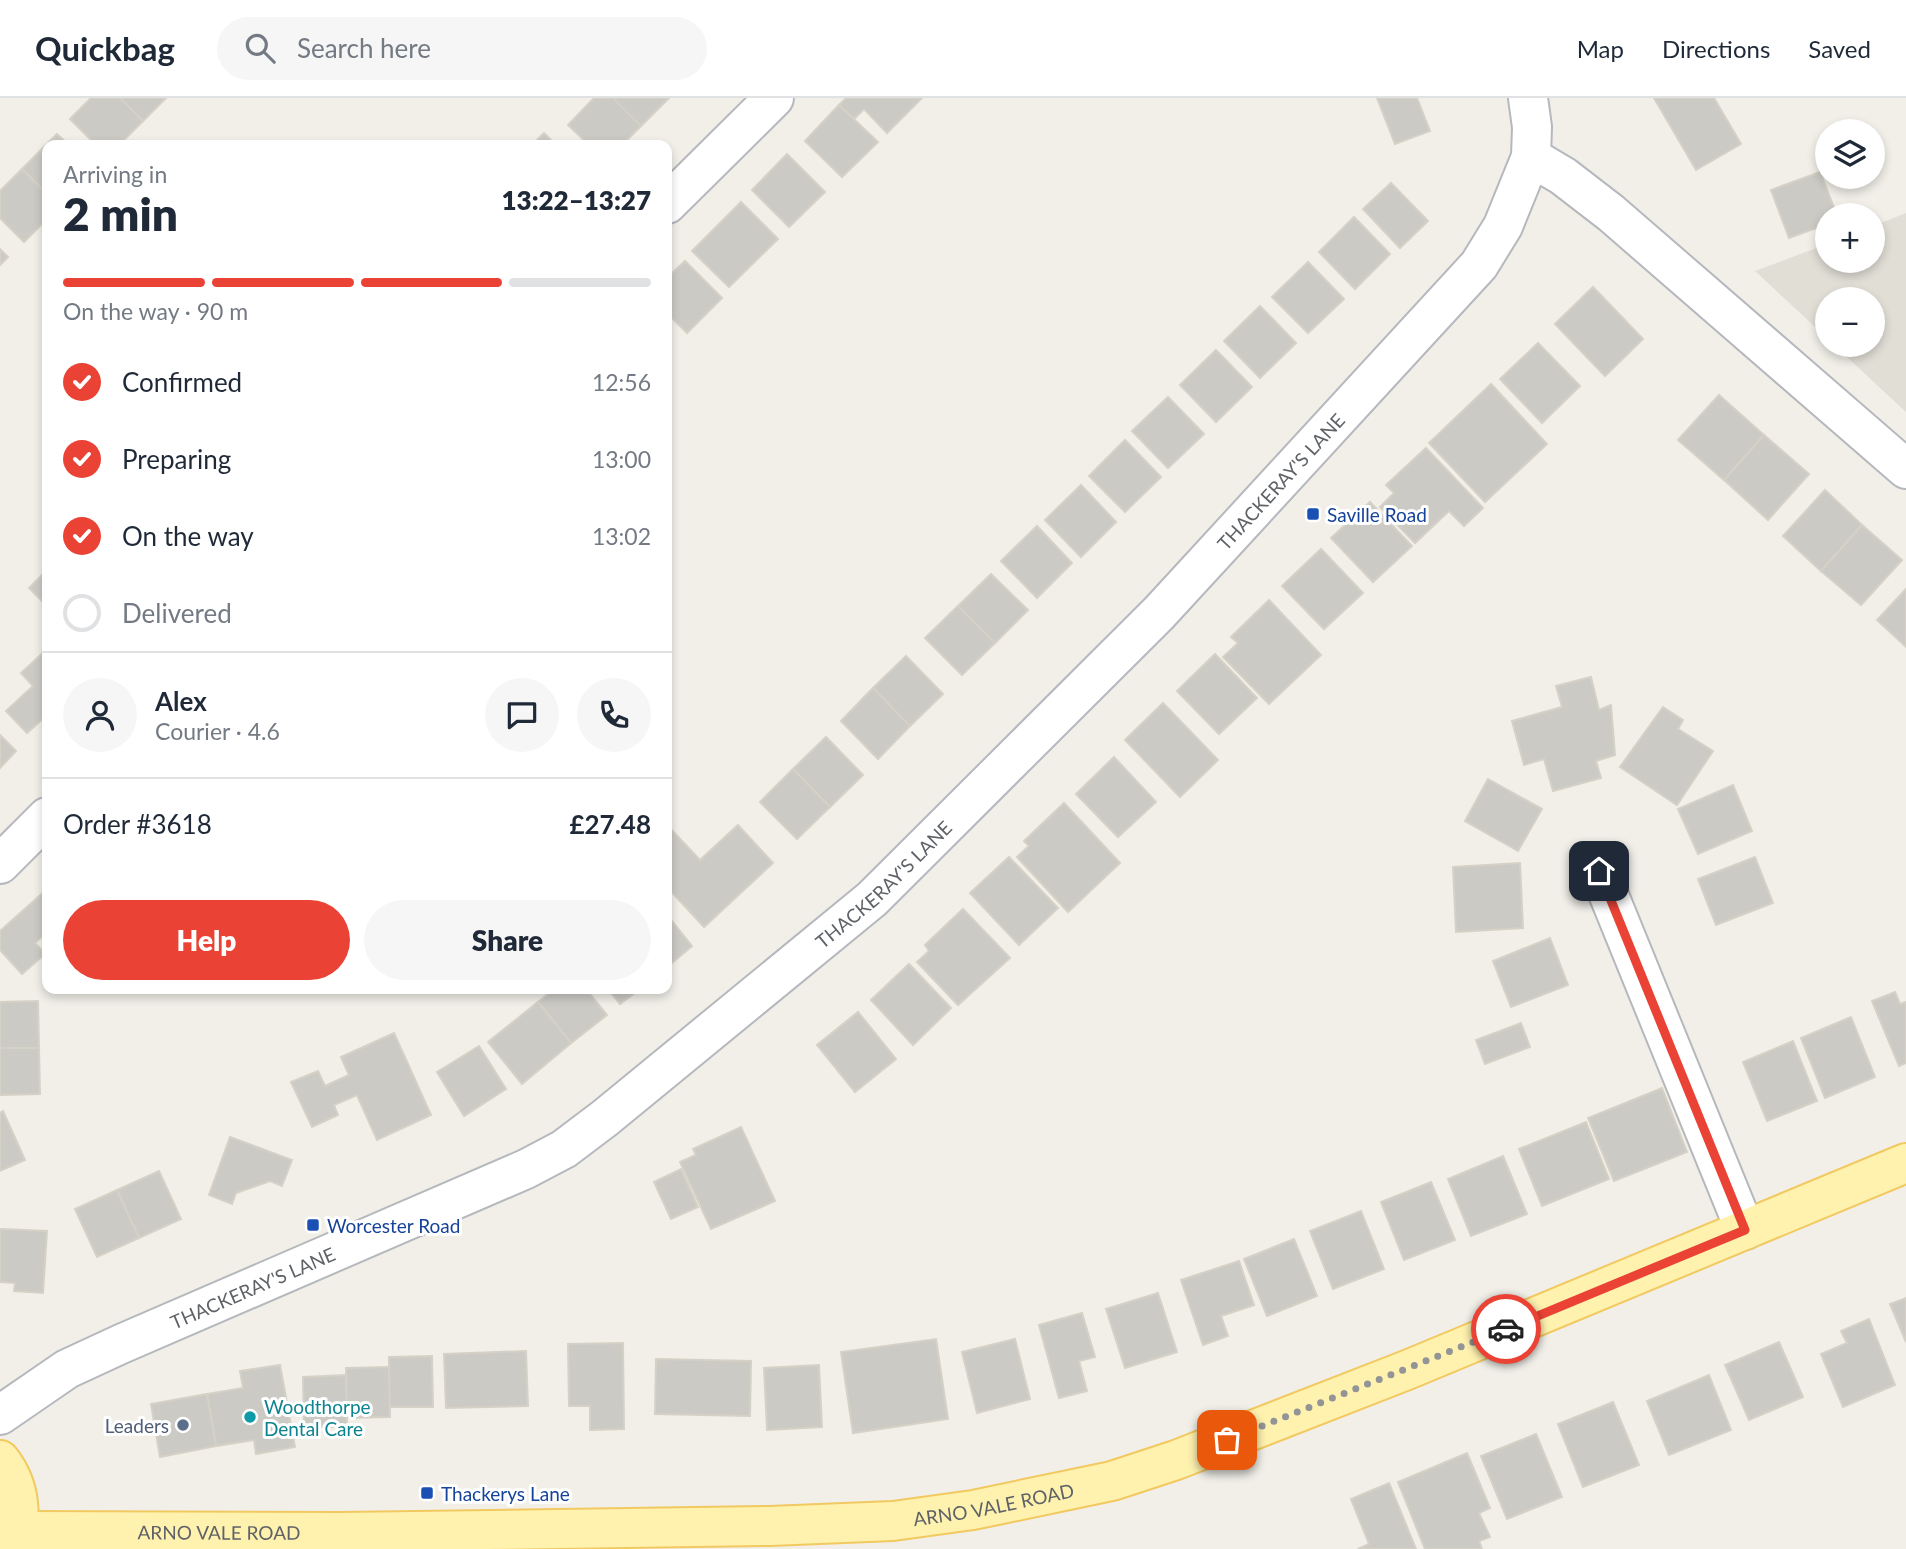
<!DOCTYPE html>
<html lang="en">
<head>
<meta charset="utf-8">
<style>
  :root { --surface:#fff; --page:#f6f6f7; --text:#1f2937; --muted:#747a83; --line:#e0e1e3; --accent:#ea4335 }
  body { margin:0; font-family:Lato,sans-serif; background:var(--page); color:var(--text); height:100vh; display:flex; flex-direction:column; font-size:26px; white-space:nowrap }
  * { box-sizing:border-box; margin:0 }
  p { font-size:23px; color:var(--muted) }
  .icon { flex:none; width:38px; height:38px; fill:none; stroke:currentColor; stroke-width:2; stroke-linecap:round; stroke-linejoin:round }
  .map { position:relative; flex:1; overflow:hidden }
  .drawer { position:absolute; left:42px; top:42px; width:630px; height:854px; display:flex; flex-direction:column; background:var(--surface); border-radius:14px; box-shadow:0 4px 10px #0003 }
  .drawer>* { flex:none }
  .tools { position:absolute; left:1815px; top:21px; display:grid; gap:14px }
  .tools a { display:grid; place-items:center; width:70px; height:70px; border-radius:50%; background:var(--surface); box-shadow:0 4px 10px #0003; font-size:35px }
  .pin { position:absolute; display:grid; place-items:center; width:60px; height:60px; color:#fff; margin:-30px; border-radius:14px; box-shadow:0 4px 10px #0006 }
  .courier { position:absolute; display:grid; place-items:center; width:70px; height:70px; margin:-35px; border:5px solid #ea4335; border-radius:50%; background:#fff; color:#222; box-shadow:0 2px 9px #0007 }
  .head em { font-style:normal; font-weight:800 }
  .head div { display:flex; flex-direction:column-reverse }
  .head { display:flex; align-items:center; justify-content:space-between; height:119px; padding:0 21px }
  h1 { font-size:46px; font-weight:800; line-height:52px }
  .bar { display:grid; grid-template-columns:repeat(4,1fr); gap:10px 7px; align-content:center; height:84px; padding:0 21px }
  .bar i { height:9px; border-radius:5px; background:var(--line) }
  .bar .selected { background:var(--accent) }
  .bar p { grid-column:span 4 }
  .line { display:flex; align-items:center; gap:18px; padding:0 21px; border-top:2px solid var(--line) }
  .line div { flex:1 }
  .round { display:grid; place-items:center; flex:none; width:74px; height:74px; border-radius:37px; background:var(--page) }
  ol { padding:0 21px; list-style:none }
  li { display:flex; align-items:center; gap:21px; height:77px }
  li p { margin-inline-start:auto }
  li .icon { padding:7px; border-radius:50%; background:var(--accent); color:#fff; stroke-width:4 }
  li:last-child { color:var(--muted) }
  li i { width:38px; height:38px; border:4px solid var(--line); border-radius:50% }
  .primary-button { display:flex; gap:14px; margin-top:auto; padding:14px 21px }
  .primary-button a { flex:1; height:80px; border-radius:42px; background:var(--accent); color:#fff; font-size:28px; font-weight:800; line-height:80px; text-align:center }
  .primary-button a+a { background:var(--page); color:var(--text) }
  header { display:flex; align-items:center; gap:42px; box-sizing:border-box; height:98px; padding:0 35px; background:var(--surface); border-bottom:2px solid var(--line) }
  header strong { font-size:33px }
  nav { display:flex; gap:38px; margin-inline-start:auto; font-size:24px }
  .search { width:490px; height:63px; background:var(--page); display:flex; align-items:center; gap:18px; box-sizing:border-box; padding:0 24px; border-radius:38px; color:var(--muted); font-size:26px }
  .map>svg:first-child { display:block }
  .education { fill:#e1ded6 }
  .building { fill:#cccac5; stroke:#d6d1c6; stroke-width:2 }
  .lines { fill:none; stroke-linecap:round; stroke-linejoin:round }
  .minor-casing { stroke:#b5b8bc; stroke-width:42 }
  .major-casing { stroke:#f2c960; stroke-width:42 }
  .minor { stroke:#fff; stroke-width:38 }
  .major { stroke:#fff2af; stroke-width:38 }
  .done { stroke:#929495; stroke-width:7; stroke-dasharray:0 12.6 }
  .route { stroke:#ea4335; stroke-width:9 }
  .transit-dot { fill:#1a4fb4; stroke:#fff; stroke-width:2.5 }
  .culture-dot { fill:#0f9aa8; stroke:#fff; stroke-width:2.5 }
  .service-dot { fill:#5c6f8a; stroke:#fff; stroke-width:2.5 }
  .labels { text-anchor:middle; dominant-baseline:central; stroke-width:6; stroke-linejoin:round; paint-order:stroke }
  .street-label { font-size:19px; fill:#5f6368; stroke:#fff }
  .transit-label { font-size:19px; fill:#164399; stroke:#fff; text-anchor:start }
  .culture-label { font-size:19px; fill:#0d838f; stroke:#fff; text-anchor:start }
  .service-label { font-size:19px; fill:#4e5e75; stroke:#fff; text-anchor:end }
</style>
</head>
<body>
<header>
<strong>Quickbag</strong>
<div class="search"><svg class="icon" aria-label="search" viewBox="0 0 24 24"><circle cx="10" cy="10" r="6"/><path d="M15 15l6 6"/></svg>Search here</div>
<nav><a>Map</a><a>Directions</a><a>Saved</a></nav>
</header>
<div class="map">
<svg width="1906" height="1451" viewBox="0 0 1906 1451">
  <rect width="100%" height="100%" fill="#f1efe8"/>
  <path class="education" d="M 1906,115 L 1906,314 L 1834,247 L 1872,247 L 1872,201 L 1827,201 L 1827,240 L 1755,173 L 1827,146 L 1827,163 L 1872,163 L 1873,128 Z"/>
  <g class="building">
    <path d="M 91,0 L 120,0 L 143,23 L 119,47 L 96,47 L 70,21 Z"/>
    <path d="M 120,0 L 166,0 L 143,23 Z"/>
    <path d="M 594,0 L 613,0 L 641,28 L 622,47 L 589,47 L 568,27 Z"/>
    <path d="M 613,0 L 669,0 L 641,28 Z"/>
    <path d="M 846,0 L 922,0 L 887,35 L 864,11 L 854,21 L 839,7 Z"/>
    <path d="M 1377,0 L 1417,0 L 1430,33 L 1395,46 Z"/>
    <path d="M 1654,0 L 1714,0 L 1741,46 L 1696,72 Z"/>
    <path d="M 839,7 L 878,44 L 842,79 L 805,43 Z"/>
    <path d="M 544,35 L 556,47 L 532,47 Z"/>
    <path d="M 57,36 L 69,47 L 47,47 L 47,96 L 22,71 Z"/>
    <path d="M 787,56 L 825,94 L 789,129 L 752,92 Z"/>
    <path d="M 22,71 L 47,96 L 47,121 L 24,144 L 0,120 L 0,93 Z"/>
    <path d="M 1820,74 L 1837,117 L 1827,117 L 1827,126 L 1789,140 L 1771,92 Z"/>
    <path d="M 1391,85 L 1428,123 L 1400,150 L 1363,111 Z"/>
    <path d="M 741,104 L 778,141 L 729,189 L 692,153 Z"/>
    <path d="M 1354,119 L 1390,156 L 1355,191 L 1319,154 Z"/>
    <path d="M 0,151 L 8,159 L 0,167 Z"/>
    <path d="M 685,163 L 722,200 L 687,235 L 667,215 L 667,180 Z"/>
    <path d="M 1308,164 L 1344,201 L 1308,235 L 1272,199 Z"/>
    <path d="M 1593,189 L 1643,241 L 1605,278 L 1555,226 Z"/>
    <path d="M 1260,208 L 1296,245 L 1260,280 L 1224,243 Z"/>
    <path d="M 1538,245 L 1580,288 L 1542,325 L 1500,281 Z"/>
    <path d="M 1216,252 L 1252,289 L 1216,324 L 1180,287 Z"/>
    <path d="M 1491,286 L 1547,346 L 1485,404 L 1429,345 Z"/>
    <path d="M 1719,297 L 1764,337 L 1724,382 L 1678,342 Z"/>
    <path d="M 1168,299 L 1204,336 L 1168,370 L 1132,333 Z"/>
    <path d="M 1764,337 L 1809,376 L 1768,422 L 1724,382 Z"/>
    <path d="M 1125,342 L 1161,379 L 1125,414 L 1089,378 Z"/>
    <path d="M 1426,350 L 1483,410 L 1464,428 L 1449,413 L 1415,445 L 1380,409 L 1394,395 L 1386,387 Z"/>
    <path d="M 1081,387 L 1116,424 L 1081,459 L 1045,422 Z"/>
    <path d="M 1825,392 L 1862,427 L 1821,473 L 1783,438 Z"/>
    <path d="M 1370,404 L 1412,448 L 1373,484 L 1331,440 Z"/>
    <path d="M 1862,427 L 1902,462 L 1861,507 L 1821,473 Z"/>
    <path d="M 1037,428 L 1072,465 L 1037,500 L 1001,463 Z"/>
    <path d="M 1321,451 L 1363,495 L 1324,531 L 1282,488 Z"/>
    <path d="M 47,472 L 47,508 L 29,490 Z"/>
    <path d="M 991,476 L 1028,512 L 995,545 L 958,508 Z"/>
    <path d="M 1906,491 L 1906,549 L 1877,522 Z"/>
    <path d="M 1269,502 L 1321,557 L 1269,606 L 1223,559 L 1238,545 L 1231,539 Z"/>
    <path d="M 958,508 L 995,545 L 962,577 L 925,540 Z"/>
    <path d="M 47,551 L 47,617 L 27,635 L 6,613 L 33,588 L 21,575 Z"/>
    <path d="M 1215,556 L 1257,600 L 1219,636 L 1177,593 Z"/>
    <path d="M 906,558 L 943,596 L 910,628 L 873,590 Z"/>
    <path d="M 1591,579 L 1599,612 L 1611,607 L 1615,657 L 1596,663 L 1601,680 L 1553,693 L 1544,661 L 1524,667 L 1512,623 L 1562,609 L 1556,588 Z"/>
    <path d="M 873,590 L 910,628 L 878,661 L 841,623 Z"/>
    <path d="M 1163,605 L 1218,662 L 1180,699 L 1125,642 Z"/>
    <path d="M 1663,609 L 1683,622 L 1678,631 L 1713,653 L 1677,707 L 1620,669 Z"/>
    <path d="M 0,637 L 16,653 L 0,670 Z"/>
    <path d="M 826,639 L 863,677 L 830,709 L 793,671 Z"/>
    <path d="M 1114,659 L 1156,704 L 1118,739 L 1076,696 Z"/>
    <path d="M 793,671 L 830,709 L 797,741 L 760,704 Z"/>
    <path d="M 1488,681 L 1542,711 L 1518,753 L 1465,723 Z"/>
    <path d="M 1733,687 L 1752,733 L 1698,756 L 1678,711 Z"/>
    <path d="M 1064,705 L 1120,765 L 1068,814 L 1017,759 L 1029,748 L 1024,743 Z"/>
    <path d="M 667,727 L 700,762 L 738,727 L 773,765 L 704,829 L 667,789 Z"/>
    <path d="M 1009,759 L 1058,810 L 1019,847 L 970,795 Z"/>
    <path d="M 1755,759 L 1773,805 L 1716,827 L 1698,781 Z"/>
    <path d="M 1520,765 L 1523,830 L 1456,834 L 1453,769 Z"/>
    <path d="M 46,792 L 47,834 L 35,845 L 45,856 L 22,876 L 0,852 L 0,833 Z"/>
    <path d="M 963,811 L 1010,860 L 958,907 L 917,864 L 929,853 L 925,847 Z"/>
    <path d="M 667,817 L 692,848 L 667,869 Z"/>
    <path d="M 1550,840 L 1568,887 L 1511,909 L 1493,863 Z"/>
    <path d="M 909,866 L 951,910 L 913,947 L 871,902 Z"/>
    <path d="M 555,891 L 586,891 L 607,917 L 571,945 L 538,904 Z"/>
    <path d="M 608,891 L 640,891 L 620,906 Z"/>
    <path d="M 1895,894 L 1900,906 L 1906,904 L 1906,965 L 1899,968 L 1872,903 Z"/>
    <path d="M 38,903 L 39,950 L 0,950 L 0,904 Z"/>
    <path d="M 538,904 L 571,945 L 522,986 L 488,944 Z"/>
    <path d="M 858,914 L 896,961 L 855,994 L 817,947 Z"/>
    <path d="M 1851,919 L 1875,979 L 1825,1000 L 1801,940 Z"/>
    <path d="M 1521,925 L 1530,949 L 1485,966 L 1476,942 Z"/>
    <path d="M 394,935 L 431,1017 L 377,1042 L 357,997 L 334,1007 L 338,1017 L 312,1029 L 291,984 L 318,973 L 325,988 L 349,977 L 341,959 Z"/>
    <path d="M 1793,943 L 1817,1003 L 1767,1023 L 1743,964 Z"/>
    <path d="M 479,948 L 506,991 L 464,1018 L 437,974 Z"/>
    <path d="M 0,950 L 39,950 L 40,996 L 0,997 Z"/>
    <path d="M 1662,990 L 1687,1054 L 1614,1083 L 1588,1020 Z"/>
    <path d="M 3,1013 L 25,1062 L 0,1073 L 0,1015 Z"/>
    <path d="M 1586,1024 L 1609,1081 L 1542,1108 L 1519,1051 Z"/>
    <path d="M 741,1029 L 775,1103 L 711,1131 L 680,1064 L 696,1057 L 693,1051 Z"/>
    <path d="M 230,1039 L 292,1062 L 282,1088 L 270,1083 L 236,1095 L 232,1106 L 209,1097 Z"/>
    <path d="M 1503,1058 L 1527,1116 L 1471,1138 L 1448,1081 Z"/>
    <path d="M 681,1071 L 698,1109 L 671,1121 L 654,1084 Z"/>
    <path d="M 159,1073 L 181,1121 L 139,1140 L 117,1092 Z"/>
    <path d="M 1431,1084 L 1455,1142 L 1404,1162 L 1381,1104 Z"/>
    <path d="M 117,1092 L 139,1140 L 97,1159 L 75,1111 Z"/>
    <path d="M 1361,1113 L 1384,1171 L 1333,1191 L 1310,1133 Z"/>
    <path d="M 0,1131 L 47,1133 L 43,1195 L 14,1193 L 15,1185 L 0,1184 Z"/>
    <path d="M 1294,1141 L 1317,1198 L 1267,1218 L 1244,1161 Z"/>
    <path d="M 1239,1163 L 1254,1207 L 1221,1218 L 1228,1238 L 1203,1247 L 1181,1182 Z"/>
    <path d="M 1158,1195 L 1177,1254 L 1125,1270 L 1106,1211 Z"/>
    <path d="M 1906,1200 L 1906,1244 L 1890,1206 Z"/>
    <path d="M 1082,1215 L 1095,1259 L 1079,1263 L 1087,1293 L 1059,1300 L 1039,1227 Z"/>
    <path d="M 1869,1221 L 1895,1287 L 1843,1309 L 1821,1256 L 1847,1245 L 1841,1233 Z"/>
    <path d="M 936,1241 L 948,1321 L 853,1335 L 841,1254 Z"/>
    <path d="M 1015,1241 L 1030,1301 L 977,1315 L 962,1254 Z"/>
    <path d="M 1779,1244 L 1803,1299 L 1749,1322 L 1725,1267 Z"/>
    <path d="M 623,1245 L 624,1331 L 590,1332 L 590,1308 L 569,1308 L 568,1246 Z"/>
    <path d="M 526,1253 L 528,1308 L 446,1310 L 444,1256 Z"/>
    <path d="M 432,1258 L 433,1309 L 389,1309 L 389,1259 Z"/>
    <path d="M 656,1261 L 751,1263 L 750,1318 L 655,1316 Z"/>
    <path d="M 280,1267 L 295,1349 L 256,1356 L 254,1342 L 216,1348 L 207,1296 L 243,1290 L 240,1273 Z"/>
    <path d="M 819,1267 L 822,1329 L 767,1332 L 764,1270 Z"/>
    <path d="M 389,1269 L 390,1319 L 347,1320 L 346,1270 Z"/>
    <path d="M 346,1277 L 347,1329 L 304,1329 L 303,1279 Z"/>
    <path d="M 1709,1277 L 1731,1332 L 1669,1357 L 1647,1303 Z"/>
    <path d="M 207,1296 L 216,1348 L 160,1359 L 151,1306 Z"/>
    <path d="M 1613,1304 L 1639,1367 L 1583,1389 L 1558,1326 Z"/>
    <path d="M 1536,1336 L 1562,1399 L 1507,1421 L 1481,1358 Z"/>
    <path d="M 1467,1355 L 1490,1410 L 1479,1415 L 1490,1439 L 1479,1443 L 1482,1451 L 1425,1451 L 1398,1384 Z"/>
    <path d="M 1389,1385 L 1416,1451 L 1358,1451 L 1369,1446 L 1351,1401 Z"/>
  </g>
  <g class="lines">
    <g class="minor-casing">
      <g id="minor">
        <path d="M 1531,59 L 1563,78 L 1611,115 L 1906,371"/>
        <path d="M 667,106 L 774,0"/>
        <path d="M 0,766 L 47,719"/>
        <path d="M 1599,773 L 1745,1132"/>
        <path id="s1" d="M 0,1317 L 67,1271 L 121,1246 L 526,1071 L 564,1051 L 605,1020 L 872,801 L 1159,515 L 1479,167 L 1503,128 L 1531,59 L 1532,29 L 1528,0"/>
      </g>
    </g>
    <g class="major-casing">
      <g id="major">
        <path d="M 0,1362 C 21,1388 23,1421 12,1451"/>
        <path id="s2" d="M 19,1433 L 340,1434 L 770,1428 L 893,1423 L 973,1412 L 1112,1383 L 1176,1362 L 1407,1272 L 1906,1065"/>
      </g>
    </g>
    <use href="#minor" class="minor"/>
    <use href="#major" class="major"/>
  </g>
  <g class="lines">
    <path class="done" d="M 1227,1342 L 1506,1231"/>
    <path class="route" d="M 1506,1231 L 1745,1132 L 1599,773"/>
  </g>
  <g class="transit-dot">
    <rect x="1306" y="409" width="14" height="14" rx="3.5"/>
    <rect x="306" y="1120" width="14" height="14" rx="3.5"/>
    <rect x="420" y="1388" width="14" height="14" rx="3.5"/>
  </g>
  <circle class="culture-dot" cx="250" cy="1319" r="7"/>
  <circle class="service-dot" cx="183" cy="1327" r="7"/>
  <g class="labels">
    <g class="street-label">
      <text stroke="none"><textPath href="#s1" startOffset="1606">THACKERAY'S LANE</textPath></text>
      <text stroke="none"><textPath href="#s1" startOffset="1040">THACKERAY'S LANE</textPath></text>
      <text stroke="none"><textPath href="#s1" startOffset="284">THACKERAY'S LANE</textPath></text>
      <text stroke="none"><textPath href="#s2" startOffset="976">ARNO VALE ROAD</textPath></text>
      <text stroke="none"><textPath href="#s2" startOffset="200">ARNO VALE ROAD</textPath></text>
    </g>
    <g class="transit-label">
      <text x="1327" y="416">Saville Road</text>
      <text x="327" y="1127">Worcester Road</text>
      <text x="441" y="1395">Thackerys Lane</text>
    </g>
    <g class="culture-label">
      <text x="264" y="1308">Woodthorpe<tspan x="264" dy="22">Dental Care</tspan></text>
    </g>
    <g class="service-label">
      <text x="169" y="1327">Leaders</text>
    </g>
  </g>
</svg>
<div class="tools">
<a><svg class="icon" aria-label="layers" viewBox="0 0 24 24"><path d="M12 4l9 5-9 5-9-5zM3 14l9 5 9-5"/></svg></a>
<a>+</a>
<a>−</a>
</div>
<div class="pin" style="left:1227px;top:1342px;background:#ea580c"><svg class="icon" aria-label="bag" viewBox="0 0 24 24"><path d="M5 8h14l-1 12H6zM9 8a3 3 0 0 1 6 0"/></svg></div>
<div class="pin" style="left:1599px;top:773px;background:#1f2937"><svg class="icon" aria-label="home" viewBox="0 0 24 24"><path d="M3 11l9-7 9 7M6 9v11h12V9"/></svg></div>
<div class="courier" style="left:1506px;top:1231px"><svg class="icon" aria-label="car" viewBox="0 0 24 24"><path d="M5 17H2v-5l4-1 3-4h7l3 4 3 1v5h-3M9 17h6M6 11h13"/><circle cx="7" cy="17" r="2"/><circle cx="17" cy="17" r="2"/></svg></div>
<section class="drawer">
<div class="head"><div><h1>2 min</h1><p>Arriving in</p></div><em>13:22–13:27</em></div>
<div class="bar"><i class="selected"></i><i class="selected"></i><i class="selected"></i><i></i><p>On the way · 90 m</p></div>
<ol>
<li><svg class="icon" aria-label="check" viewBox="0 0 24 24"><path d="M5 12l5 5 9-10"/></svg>Confirmed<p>12:56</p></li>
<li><svg class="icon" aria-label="check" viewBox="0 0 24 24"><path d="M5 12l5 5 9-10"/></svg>Preparing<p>13:00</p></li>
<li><svg class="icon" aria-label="check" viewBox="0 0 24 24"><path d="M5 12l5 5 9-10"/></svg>On the way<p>13:02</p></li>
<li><i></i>Delivered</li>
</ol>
<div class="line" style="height:126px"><a class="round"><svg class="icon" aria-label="person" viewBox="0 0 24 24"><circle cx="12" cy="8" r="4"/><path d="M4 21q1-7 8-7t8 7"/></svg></a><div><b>Alex</b><p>Courier · 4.6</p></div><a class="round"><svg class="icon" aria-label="chat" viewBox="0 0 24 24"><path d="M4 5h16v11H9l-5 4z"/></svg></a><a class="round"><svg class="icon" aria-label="phone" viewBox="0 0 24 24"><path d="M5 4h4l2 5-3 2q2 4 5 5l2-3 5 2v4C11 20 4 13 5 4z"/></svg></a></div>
<div class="line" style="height:91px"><div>Order #3618</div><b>£27.48</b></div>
<div class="primary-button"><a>Help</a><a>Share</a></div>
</section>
</div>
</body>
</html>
